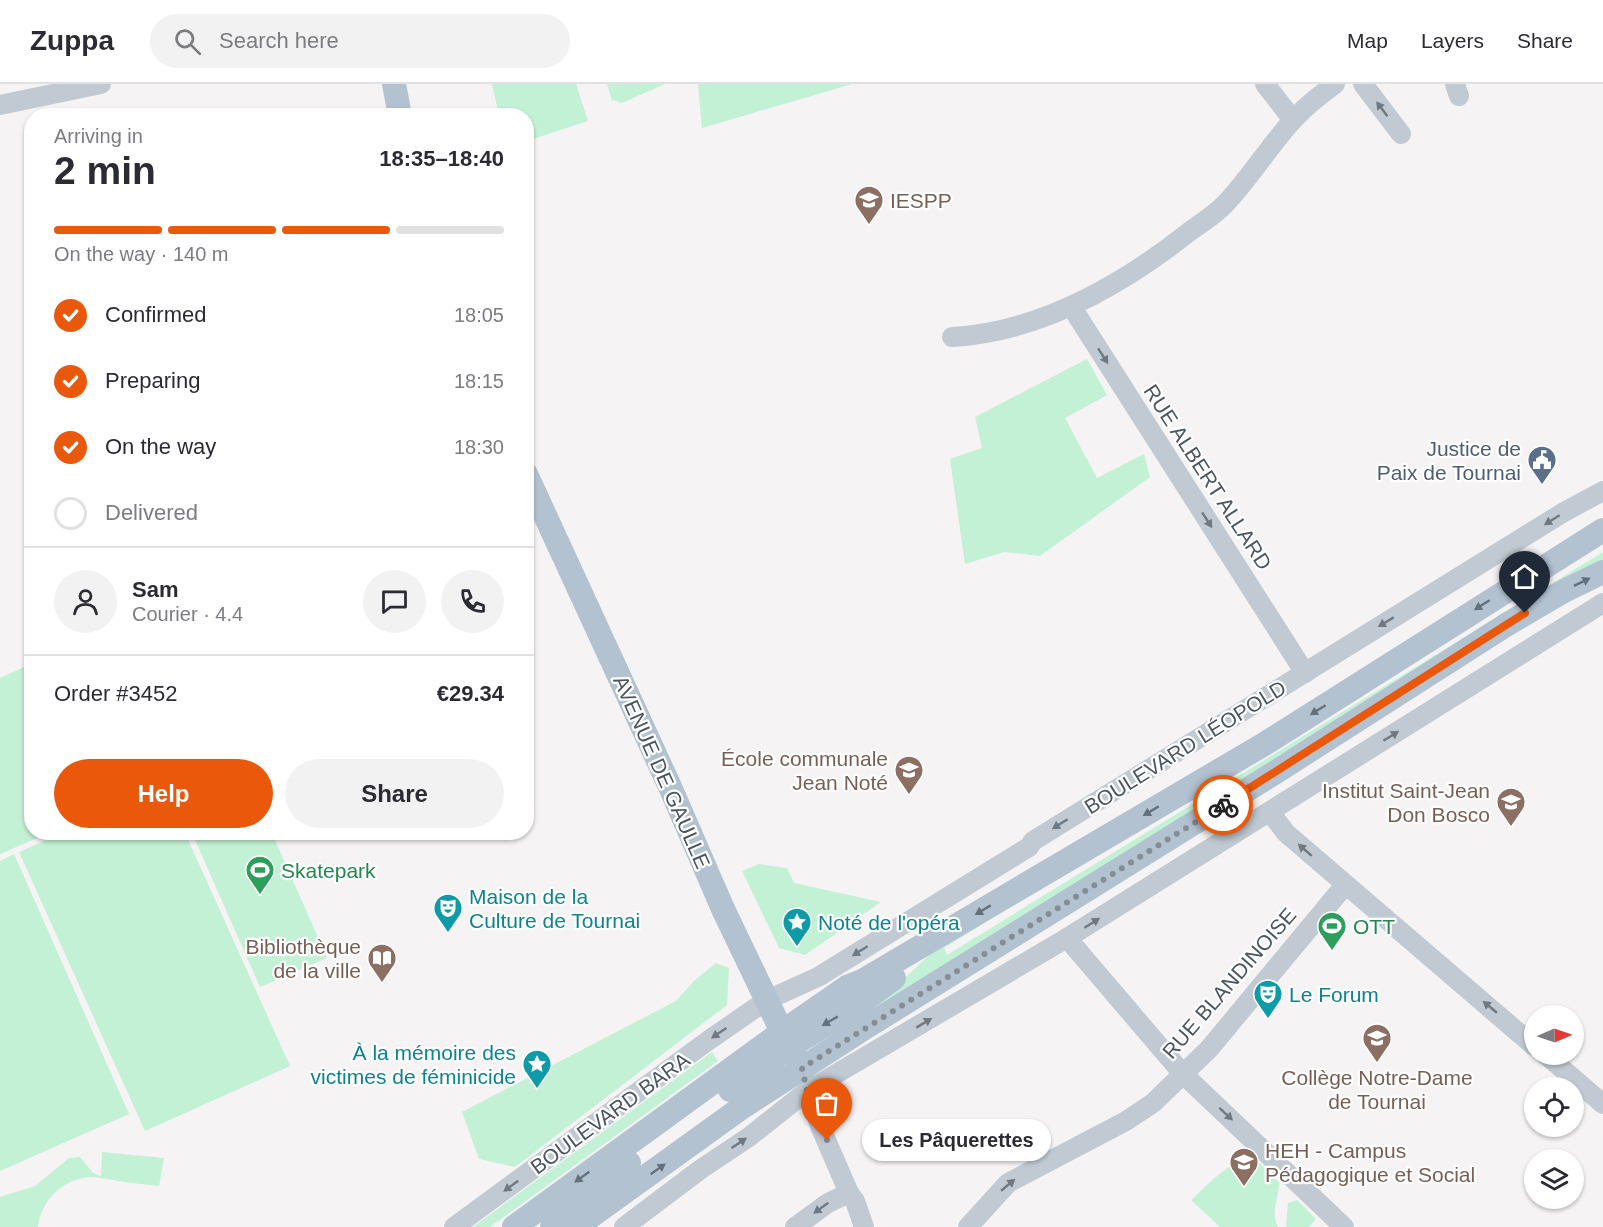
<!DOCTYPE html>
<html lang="en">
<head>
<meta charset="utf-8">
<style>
  :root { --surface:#fff; --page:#f2f2f3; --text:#2b2b33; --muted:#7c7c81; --line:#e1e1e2; --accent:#ea580c }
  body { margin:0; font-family:Arial,sans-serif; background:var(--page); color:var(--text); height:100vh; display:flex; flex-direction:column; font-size:22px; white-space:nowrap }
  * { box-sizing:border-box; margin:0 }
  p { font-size:20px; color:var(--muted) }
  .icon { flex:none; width:33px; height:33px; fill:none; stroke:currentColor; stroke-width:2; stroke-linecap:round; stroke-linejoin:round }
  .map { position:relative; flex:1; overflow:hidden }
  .details { position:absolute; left:24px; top:24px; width:510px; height:732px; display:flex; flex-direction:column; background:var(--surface); border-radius:24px; box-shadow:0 2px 4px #0004 }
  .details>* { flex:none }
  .needle { width:39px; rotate:88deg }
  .controls { position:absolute; left:1524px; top:921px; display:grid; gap:12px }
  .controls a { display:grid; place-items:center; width:60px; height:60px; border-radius:50%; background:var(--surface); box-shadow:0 2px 4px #0004; font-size:30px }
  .pin { position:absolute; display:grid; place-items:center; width:51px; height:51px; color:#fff; margin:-62px -26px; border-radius:50% 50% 50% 0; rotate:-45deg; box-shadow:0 0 6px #0007 }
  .pin .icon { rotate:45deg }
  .courier { position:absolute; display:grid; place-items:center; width:60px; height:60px; margin:-30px; border:4px solid #ea580c; border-radius:50%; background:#fff; color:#222; box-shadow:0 2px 8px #0007 }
  .bubble { position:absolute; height:42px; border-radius:21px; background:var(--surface); box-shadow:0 2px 4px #0004; font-size:20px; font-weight:600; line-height:42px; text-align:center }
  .headline em { font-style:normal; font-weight:600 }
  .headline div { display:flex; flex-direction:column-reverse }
  .headline { display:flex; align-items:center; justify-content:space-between; height:102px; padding:0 30px }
  h1 { font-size:39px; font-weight:600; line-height:45px }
  .bar { display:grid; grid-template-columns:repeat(4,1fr); gap:9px 6px; align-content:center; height:72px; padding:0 30px }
  .bar i { height:8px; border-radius:4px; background:var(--line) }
  .bar .active { background:var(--accent) }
  .bar p { grid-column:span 4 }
  .line { display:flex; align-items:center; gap:15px; padding:0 30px; border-top:2px solid var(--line) }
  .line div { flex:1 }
  .round { display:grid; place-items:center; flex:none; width:63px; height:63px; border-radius:32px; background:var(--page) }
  ol { padding:0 30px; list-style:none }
  li { display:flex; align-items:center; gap:18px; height:66px }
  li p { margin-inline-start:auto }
  li .icon { padding:6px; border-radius:50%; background:var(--accent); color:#fff; stroke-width:4 }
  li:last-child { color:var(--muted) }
  li i { width:33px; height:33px; border:3px solid var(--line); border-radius:50% }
  .primary-button { display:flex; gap:12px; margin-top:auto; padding:12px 30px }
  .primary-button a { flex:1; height:69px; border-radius:36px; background:var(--accent); color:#fff; font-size:24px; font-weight:600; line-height:69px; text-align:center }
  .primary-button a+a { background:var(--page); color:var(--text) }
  header { display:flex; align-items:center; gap:36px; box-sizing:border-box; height:84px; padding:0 30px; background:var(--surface); border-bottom:2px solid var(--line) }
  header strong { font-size:28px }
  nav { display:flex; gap:33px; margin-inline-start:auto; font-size:21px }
  .search { width:420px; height:54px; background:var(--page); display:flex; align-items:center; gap:15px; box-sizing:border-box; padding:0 21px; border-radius:33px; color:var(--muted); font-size:22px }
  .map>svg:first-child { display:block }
  .green { fill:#c3f1d5 }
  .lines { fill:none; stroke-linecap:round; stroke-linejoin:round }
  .minor { stroke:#c1cad2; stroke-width:20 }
  .major { stroke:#b3c2d1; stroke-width:24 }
  .oneway { fill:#6e7983 }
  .oneway2 { fill:#64717d }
  .done { stroke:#868d94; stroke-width:6; stroke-dasharray:0 10.8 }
  .route { stroke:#ea580c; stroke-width:8 }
  .labels { text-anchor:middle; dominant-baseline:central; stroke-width:4.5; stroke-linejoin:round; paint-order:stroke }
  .education-label { font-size:21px; fill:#785e54; stroke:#fff; text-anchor:end }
  .service-label { font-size:21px; fill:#4e5e75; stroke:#fff; text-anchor:end }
  .street-label { font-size:21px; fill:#4a5661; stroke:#fff }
  .leisure-label { font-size:21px; fill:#27864d; stroke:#fff; text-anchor:start }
  .culture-label { font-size:21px; fill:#0d838f; stroke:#fff; text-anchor:start }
</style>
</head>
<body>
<header>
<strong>Zuppa</strong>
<div class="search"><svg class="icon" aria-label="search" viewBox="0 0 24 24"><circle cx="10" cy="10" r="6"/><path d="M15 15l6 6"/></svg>Search here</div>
<nav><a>Map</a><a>Layers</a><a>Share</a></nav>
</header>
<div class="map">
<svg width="1603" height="1143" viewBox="0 0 1603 1143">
  <rect width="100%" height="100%" fill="#f5f3f3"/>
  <g class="green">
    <path d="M 492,0 L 576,0 L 588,37 L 527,57 L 526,32 L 499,31 Z"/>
    <path d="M 607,0 L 665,0 L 622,19 L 612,16 Z"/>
    <path d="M 698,0 L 852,0 L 702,44 Z"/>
    <path d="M 1087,275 L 1107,311 L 1065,334 L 1097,394 L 1144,370 L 1150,393 L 1040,472 L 1004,468 L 965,480 L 950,375 L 982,364 L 975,333 Z"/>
    <path d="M 1603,468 L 1603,476 L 866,931 L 947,854 L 1297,646 L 944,864 L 947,871 Z"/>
    <path d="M 31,580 L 32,748 L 49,749 L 0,770 L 0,594 Z"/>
    <path d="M 62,749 L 185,749 L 290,982 L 145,1047 L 19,768 Z"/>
    <path d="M 192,749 L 272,749 L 327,874 L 260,903 Z"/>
    <path d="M 14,770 L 129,1030 L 0,1087 L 0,777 Z"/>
    <path d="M 759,780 L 787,784 L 794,799 L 881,818 L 805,871 L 779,864 L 742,787 Z"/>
    <path d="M 716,879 L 729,884 L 727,921 L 515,1083 L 479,1075 L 462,1028 L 676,917 L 695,896 Z"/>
    <path d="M 712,968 L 718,977 L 490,1143 L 473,1143 Z"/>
    <path d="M 102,1068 L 164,1074 L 159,1102 C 144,1100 128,1099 113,1096 C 106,1095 98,1093 90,1093 C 63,1095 41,1116 38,1143 L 0,1143 L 0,1113 L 35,1102 L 69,1074 L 80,1073 L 93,1089 L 101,1092 Z"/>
    <path d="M 1248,1068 L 1279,1098 C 1279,1115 1270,1127 1278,1143 L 1220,1143 L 1191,1116 L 1211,1097 Z"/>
    <path d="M 1297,1116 L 1316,1135 L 1309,1143 L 1287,1143 L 1286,1141 L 1288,1119 Z"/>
  </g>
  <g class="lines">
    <g class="minor">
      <path d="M 1265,0 L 1293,36"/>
      <path d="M 1363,0 L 1401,50"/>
      <path d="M 1455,0 L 1459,12"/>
      <path d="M 0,21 L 101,0"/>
      <path d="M 1071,222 L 1305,589"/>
      <path d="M 952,253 C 1039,248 1122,201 1189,148 C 1201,139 1215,131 1225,120 C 1250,94 1269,62 1294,35 C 1306,22 1320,11 1335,0"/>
      <path d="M 1270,728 L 1286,749 L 1534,962"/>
      <path d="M 1067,854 L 1183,990 L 1344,1143"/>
      <path d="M 1545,970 L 1603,1020"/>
      <path d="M 805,996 L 820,1042 L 849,1109 L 855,1117 L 864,1143"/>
      <path d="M 454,1143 L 709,956 L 767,916 L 818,893 L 1029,763 L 1033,757 L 1564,428 L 1603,407"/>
      <path d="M 624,1143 L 701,1085 L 749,1053 L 807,1007 L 1067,854 L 1603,519"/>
      <path d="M 795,1143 L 828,1119 L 849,1109"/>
      <path d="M 968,1143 L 1008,1099 L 1126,1037 L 1153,1019 L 1209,965 L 1345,801"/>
    </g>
    <g class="major">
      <path d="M 394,0 L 400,32"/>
      <path d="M 526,390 L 671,705 L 723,825 L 782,948 L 802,984"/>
      <path d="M 730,1006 L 791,962 L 855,923 L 894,894"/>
      <path d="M 514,1143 L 782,948 L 847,903 L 862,897 L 1266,659 L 1603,446"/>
      <path d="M 552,1143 L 629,1079"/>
      <path d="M 576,1143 L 741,1024 L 863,945 L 1279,686 L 1506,541 L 1564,507 L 1603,488"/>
    </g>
  </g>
  <defs><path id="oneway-solid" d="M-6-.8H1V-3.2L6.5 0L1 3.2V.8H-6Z" transform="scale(1.5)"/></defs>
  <g class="oneway">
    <use href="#oneway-solid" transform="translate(1382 25) rotate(-127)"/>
    <use href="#oneway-solid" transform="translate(1103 272) rotate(57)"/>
    <use href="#oneway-solid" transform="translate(1207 436) rotate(57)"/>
    <use href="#oneway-solid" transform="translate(1552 436) rotate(148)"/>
    <use href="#oneway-solid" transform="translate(1386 538) rotate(149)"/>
    <use href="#oneway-solid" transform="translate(1391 652) rotate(-32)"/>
    <use href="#oneway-solid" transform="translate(1060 740) rotate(148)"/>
    <use href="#oneway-solid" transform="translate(1305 766) rotate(-139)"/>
    <use href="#oneway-solid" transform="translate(1092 839) rotate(-32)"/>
    <use href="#oneway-solid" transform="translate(860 867) rotate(148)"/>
    <use href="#oneway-solid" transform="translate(1490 923) rotate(-140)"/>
    <use href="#oneway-solid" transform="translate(924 939) rotate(-31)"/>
    <use href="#oneway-solid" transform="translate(719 949) rotate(146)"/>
    <use href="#oneway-solid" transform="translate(1226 1030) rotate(43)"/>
    <use href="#oneway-solid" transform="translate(739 1059) rotate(-34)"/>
    <use href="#oneway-solid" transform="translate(1008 1101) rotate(-40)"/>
    <use href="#oneway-solid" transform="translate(511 1102) rotate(144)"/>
    <use href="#oneway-solid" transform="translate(821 1124) rotate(144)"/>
  </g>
  <g class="oneway2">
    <use href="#oneway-solid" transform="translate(1582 498) rotate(-26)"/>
    <use href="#oneway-solid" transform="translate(1482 521) rotate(148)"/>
    <use href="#oneway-solid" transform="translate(1318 626) rotate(148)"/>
    <use href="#oneway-solid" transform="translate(1151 727) rotate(149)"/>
    <use href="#oneway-solid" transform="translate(983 826) rotate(149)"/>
    <use href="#oneway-solid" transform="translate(830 937) rotate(150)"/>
    <use href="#oneway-solid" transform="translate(658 1085) rotate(-35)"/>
    <use href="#oneway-solid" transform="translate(582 1093) rotate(144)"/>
  </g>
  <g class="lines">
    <path class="done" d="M 827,1056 L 807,1007 L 802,984 L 1223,721"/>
    <path class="route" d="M 1223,721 L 1525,529"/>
  </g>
  <defs>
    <g id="school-pin" transform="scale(1.5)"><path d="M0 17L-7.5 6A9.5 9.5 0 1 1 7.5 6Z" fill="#8d6e63" stroke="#fff"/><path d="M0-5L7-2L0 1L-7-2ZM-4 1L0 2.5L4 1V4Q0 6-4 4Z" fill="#fff"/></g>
    <g id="civic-pin" transform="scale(1.5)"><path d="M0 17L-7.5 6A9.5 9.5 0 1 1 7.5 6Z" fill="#5c6f8a" stroke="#fff"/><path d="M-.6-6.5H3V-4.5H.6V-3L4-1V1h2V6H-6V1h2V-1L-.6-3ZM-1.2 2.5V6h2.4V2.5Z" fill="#fff"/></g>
    <g id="stadium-pin" transform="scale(1.5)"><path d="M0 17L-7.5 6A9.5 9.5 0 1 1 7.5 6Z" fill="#2e9e5b" stroke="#fff"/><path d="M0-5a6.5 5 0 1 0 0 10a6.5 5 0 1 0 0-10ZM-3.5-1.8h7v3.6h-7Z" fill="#fff"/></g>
    <g id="theatre-pin" transform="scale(1.5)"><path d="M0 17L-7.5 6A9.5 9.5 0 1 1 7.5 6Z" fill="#0f9aa8" stroke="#fff"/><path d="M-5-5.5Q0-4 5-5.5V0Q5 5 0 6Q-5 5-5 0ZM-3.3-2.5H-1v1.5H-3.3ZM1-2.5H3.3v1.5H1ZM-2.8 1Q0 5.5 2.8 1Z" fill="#fff"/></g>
    <g id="sight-pin" transform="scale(1.5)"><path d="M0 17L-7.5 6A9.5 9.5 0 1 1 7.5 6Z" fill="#0f9aa8" stroke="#fff"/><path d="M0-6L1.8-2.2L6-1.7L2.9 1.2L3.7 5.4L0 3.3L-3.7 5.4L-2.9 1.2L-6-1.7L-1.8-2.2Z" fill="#fff"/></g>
    <g id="library-pin" transform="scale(1.5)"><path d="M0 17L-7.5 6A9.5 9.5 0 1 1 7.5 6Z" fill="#8d6e63" stroke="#fff"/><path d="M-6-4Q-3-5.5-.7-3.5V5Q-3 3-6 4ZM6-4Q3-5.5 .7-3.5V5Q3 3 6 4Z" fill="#fff"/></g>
    <g id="university-pin" transform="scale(1.5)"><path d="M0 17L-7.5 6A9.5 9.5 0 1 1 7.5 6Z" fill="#8d6e63" stroke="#fff"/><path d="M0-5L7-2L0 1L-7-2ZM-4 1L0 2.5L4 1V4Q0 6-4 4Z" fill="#fff"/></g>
  </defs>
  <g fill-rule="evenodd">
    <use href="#school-pin" x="869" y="116"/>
    <use href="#civic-pin" x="1542" y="376"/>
    <use href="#school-pin" x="909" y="686"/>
    <use href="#school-pin" x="1511" y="718"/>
    <use href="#stadium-pin" x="260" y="786"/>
    <use href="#theatre-pin" x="448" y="824"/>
    <use href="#sight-pin" x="797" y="838"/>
    <use href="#stadium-pin" x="1332" y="842"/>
    <use href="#library-pin" x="382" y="874"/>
    <use href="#theatre-pin" x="1268" y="910"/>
    <use href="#school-pin" x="1377" y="954"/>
    <use href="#sight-pin" x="537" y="980"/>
    <use href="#university-pin" x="1244" y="1078"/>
  </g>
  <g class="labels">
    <g class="education-label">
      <text x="890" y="116" text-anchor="start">IESPP</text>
      <text x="888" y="674">École communale<tspan x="888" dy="24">Jean Noté</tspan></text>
      <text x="1490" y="706">Institut Saint-Jean<tspan x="1490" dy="24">Don Bosco</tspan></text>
      <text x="361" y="862">Bibliothèque<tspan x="361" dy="24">de la ville</tspan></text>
      <text x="1377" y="993" text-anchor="middle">Collège Notre-Dame<tspan x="1377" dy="24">de Tournai</tspan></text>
      <text x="1265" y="1066" text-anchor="start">HEH - Campus<tspan x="1265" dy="24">Pédagogique et Social</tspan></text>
    </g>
    <g class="service-label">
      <text x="1521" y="364">Justice de<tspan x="1521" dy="24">Paix de Tournai</tspan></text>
    </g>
    <g class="street-label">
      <text transform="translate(1208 393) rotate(57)">RUE ALBERT ALLARD</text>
      <text transform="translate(1185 663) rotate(-32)">BOULEVARD LÉOPOLD</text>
      <text transform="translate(662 688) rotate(66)">AVENUE DE GAULLE</text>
      <text transform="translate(1229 899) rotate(-49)">RUE BLANDINOISE</text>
      <text transform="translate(610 1029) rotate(-36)">BOULEVARD BARA</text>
    </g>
    <g class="leisure-label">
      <text x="281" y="786">Skatepark</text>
      <text x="1353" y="842">OTT</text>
    </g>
    <g class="culture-label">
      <text x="469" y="812">Maison de la<tspan x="469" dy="24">Culture de Tournai</tspan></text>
      <text x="818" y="838">Noté de l'opéra</text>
      <text x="1289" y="910">Le Forum</text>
      <text x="516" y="968" text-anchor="end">À la mémoire des<tspan x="516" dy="24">victimes de féminicide</tspan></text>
    </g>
  </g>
</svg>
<div class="controls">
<a><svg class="needle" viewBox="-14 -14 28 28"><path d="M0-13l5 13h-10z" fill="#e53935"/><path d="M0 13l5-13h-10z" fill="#7c7c81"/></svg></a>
<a><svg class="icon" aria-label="locate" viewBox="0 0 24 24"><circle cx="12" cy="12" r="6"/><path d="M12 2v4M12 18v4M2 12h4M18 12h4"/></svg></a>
<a><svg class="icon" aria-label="layers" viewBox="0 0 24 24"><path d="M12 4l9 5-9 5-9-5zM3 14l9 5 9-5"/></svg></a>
</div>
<div class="pin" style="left:827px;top:1056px;background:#ea580c"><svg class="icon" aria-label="bag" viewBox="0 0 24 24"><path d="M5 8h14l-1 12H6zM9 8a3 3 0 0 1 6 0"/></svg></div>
<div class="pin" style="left:1525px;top:529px;background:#1f2937"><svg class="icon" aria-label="home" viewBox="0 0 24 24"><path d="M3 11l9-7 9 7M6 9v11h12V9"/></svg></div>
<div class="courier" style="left:1223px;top:721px"><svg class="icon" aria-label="bike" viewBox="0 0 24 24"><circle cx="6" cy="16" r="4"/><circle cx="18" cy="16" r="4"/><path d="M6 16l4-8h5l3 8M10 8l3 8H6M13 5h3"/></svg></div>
<div class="bubble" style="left:862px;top:1035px;width:189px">Les Pâquerettes</div>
<section class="details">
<div class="headline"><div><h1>2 min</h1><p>Arriving in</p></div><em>18:35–18:40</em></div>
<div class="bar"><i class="active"></i><i class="active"></i><i class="active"></i><i></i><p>On the way · 140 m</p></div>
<ol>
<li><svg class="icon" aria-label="check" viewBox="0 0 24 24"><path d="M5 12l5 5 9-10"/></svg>Confirmed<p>18:05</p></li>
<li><svg class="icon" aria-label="check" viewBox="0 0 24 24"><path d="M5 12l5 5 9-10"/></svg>Preparing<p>18:15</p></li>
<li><svg class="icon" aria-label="check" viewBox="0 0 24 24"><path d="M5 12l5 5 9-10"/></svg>On the way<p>18:30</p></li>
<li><i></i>Delivered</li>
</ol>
<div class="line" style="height:108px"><a class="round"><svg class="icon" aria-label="person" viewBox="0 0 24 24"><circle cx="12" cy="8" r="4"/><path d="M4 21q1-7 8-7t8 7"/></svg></a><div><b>Sam</b><p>Courier · 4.4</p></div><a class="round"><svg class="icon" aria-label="chat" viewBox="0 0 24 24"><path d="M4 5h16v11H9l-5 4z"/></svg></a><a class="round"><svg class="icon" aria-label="phone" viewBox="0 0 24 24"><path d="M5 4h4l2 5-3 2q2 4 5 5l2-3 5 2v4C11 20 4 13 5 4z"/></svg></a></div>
<div class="line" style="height:78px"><div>Order #3452</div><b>€29.34</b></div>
<div class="primary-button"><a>Help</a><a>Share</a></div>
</section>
</div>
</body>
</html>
